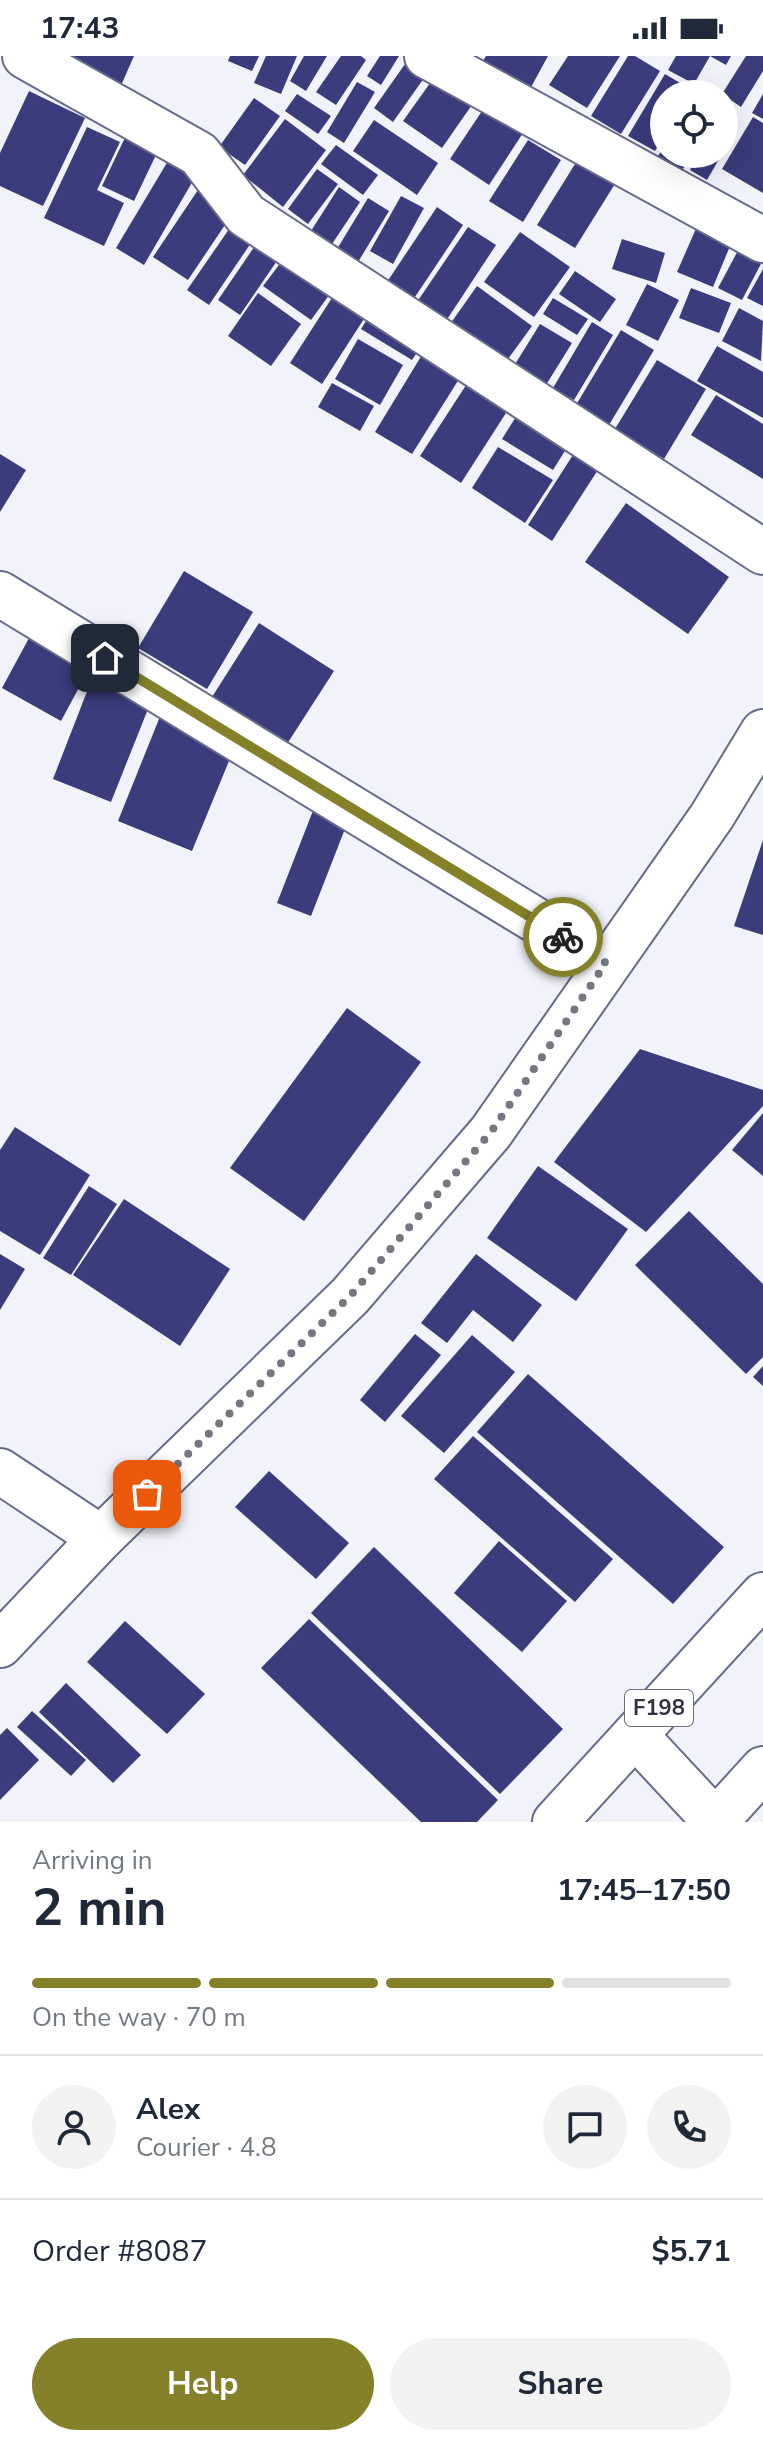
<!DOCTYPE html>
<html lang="en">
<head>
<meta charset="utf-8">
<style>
  :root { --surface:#fff; --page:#f2f2f3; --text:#1f2937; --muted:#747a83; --line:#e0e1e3; --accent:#84812a }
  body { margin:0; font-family:"Nunito Sans",sans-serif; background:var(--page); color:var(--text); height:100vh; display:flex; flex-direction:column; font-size:30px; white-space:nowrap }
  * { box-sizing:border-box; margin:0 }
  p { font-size:26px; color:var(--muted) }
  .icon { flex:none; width:44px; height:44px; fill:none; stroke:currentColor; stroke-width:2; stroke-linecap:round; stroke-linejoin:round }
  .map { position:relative; height:1766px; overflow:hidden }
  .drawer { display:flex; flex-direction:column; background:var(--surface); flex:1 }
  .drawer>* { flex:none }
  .fabs { position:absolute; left:650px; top:24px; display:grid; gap:16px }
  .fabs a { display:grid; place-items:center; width:88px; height:88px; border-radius:50%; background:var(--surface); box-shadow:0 8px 32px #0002; font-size:40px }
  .pin { position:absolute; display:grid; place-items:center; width:68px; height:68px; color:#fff; margin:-34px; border-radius:16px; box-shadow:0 4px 12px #0006 }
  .courier { position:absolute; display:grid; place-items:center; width:80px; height:80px; margin:-40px; border:6px solid #84812a; border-radius:50%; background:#fff; color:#222; box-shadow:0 2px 10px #0007 }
  .overview em { font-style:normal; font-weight:700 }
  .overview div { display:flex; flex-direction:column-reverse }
  .overview { display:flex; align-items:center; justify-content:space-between; height:136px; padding:0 32px }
  h1 { font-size:52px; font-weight:700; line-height:60px }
  .bar { display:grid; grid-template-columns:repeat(4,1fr); gap:12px 8px; align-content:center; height:96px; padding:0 32px }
  .bar i { height:10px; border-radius:6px; background:var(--line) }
  .bar .selected { background:var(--accent) }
  .bar p { grid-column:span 4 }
  .line { display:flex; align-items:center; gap:20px; padding:0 32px; border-top:2px solid var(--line) }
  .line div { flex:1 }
  .round { display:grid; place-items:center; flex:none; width:84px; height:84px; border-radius:42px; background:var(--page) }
  .action { display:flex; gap:16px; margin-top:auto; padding:16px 32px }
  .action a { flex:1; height:92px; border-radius:48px; background:var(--accent); color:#fff; font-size:32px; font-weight:700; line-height:92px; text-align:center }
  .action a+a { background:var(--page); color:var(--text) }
  .status { display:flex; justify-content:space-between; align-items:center; height:56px; padding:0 40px; background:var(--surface); direction:ltr }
  .status svg { height:22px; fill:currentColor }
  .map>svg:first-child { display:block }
  .building { fill:#3a3c7b }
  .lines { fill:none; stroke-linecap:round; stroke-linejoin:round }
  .minor-casing { stroke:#676b89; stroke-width:48 }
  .major-casing { stroke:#676b89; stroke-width:48 }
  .minor { stroke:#fff; stroke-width:44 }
  .major { stroke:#fff; stroke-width:44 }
  .done { stroke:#747680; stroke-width:8; stroke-dasharray:0 14.4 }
  .route { stroke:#84812a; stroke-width:10 }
  .labels { text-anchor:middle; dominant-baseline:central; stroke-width:8; stroke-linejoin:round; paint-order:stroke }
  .shield { fill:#fff; stroke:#6e7079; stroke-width:2 }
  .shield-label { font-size:22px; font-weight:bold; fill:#30323f }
</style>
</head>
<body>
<div class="status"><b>17:43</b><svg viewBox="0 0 49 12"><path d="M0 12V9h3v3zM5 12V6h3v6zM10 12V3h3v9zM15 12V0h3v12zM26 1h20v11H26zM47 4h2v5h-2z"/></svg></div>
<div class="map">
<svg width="763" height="1766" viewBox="0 0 763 1766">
  <rect width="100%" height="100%" fill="#f2f3fa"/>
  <g class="building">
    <path d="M 56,0 L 134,0 L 119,34 Z"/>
    <path d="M 230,0 L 259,0 L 252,15 L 228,5 Z"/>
    <path d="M 266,0 L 297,0 L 281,38 L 254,27 Z"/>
    <path d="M 304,0 L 327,0 L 306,35 L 290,25 Z"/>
    <path d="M 341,0 L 361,0 L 366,4 L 336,49 L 316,36 Z"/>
    <path d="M 380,0 L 399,0 L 381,29 L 367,20 Z"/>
    <path d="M 486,0 L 548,0 L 530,33 L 483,5 Z"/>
    <path d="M 568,0 L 620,0 L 587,52 L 549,29 Z"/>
    <path d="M 628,0 L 635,0 L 660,15 L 621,78 L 591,60 Z"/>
    <path d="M 676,0 L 731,0 L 726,9 L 710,0 L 694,28 L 668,14 Z"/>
    <path d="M 746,0 L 763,0 L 763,15 L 741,51 L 722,38 Z"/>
    <path d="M 410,1 L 429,15 L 393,66 L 374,52 Z"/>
    <path d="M 438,16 L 476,43 L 442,92 L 403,65 Z"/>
    <path d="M 665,18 L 692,34 L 689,38 L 664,38 L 664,80 L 655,95 L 628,80 Z"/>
    <path d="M 357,26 L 375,36 L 344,87 L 327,76 Z"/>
    <path d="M 29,35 L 85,62 L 43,150 L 0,130 L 0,97 Z"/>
    <path d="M 297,38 L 331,60 L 318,78 L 285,55 Z"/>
    <path d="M 763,38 L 763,63 L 752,57 Z"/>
    <path d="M 254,42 L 280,60 L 245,109 L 219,91 Z"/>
    <path d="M 484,52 L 523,77 L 489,129 L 450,103 Z"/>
    <path d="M 753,61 L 763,67 L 763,137 L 722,113 Z"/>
    <path d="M 285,63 L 326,94 L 283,151 L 243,119 Z"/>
    <path d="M 374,64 L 438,107 L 417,139 L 353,95 Z"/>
    <path d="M 132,67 L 164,82 L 134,145 L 102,130 Z"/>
    <path d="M 724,67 L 737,73 L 724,95 Z"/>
    <path d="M 87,71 L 120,86 L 97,134 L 124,147 L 104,190 L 44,162 Z"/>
    <path d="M 528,84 L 561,104 L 523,166 L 489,145 Z"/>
    <path d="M 336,89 L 378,119 L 363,139 L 321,108 Z"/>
    <path d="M 664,91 L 664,98 L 692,98 L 680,118 L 656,103 Z"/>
    <path d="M 174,95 L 201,111 L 144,209 L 116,192 Z"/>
    <path d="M 699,98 L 722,98 L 707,124 L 690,114 Z"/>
    <path d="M 580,100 L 618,123 L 575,192 L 537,169 Z"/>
    <path d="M 317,113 L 338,128 L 308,168 L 288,153 Z"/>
    <path d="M 202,128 L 237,151 L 188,224 L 153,201 Z"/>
    <path d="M 339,131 L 360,146 L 332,188 L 311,175 Z"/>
    <path d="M 401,140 L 424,152 L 393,208 L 370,195 Z"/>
    <path d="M 368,142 L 389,155 L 355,211 L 334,198 Z"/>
    <path d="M 437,151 L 463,169 L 413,244 L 387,226 Z"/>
    <path d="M 234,166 L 255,181 L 209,249 L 187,234 Z"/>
    <path d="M 698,168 L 733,183 L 713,231 L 677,216 Z"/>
    <path d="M 468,171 L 496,189 L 446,265 L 417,246 Z"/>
    <path d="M 520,176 L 570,211 L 534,261 L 484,226 Z"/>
    <path d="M 261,181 L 283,196 L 240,259 L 218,244 Z"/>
    <path d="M 622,183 L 665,197 L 656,227 L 612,213 Z"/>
    <path d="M 742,187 L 763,204 L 742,244 L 718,232 Z"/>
    <path d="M 288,197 L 335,231 L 311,264 L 263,230 Z"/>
    <path d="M 763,213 L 763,250 L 747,242 Z"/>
    <path d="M 575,215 L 616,243 L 600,266 L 559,238 Z"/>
    <path d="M 647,228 L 679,244 L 658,285 L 626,269 Z"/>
    <path d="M 477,230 L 532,270 L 503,310 L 448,271 Z"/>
    <path d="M 339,231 L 371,252 L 322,328 L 290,307 Z"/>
    <path d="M 691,232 L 731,247 L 719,277 L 679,262 Z"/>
    <path d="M 258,237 L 301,268 L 271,310 L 228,280 Z"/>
    <path d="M 553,242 L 588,263 L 577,279 L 543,258 Z"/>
    <path d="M 375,251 L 426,283 L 412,304 L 361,273 Z"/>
    <path d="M 739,252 L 763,265 L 761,305 L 722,285 Z"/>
    <path d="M 592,266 L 613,279 L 574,344 L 553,332 Z"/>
    <path d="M 540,268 L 572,287 L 541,337 L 509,318 Z"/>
    <path d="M 621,274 L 654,294 L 609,369 L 576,349 Z"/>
    <path d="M 358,283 L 403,309 L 380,349 L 335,323 Z"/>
    <path d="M 428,289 L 466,312 L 412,398 L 375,376 Z"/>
    <path d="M 717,290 L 763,316 L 763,362 L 697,325 Z"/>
    <path d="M 657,304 L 706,333 L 664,403 L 615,373 Z"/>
    <path d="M 472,320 L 513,346 L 461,427 L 420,400 Z"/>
    <path d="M 332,327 L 374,350 L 360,375 L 318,351 Z"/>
    <path d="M 716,339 L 763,368 L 763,423 L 691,379 Z"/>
    <path d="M 522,351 L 573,382 L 553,414 L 502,383 Z"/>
    <path d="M 580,388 L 605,403 L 552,485 L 528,469 Z"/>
    <path d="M 498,391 L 553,424 L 525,467 L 472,432 Z"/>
    <path d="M 0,398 L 26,414 L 0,456 Z"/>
    <path d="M 626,447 L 729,521 L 688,578 L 585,506 Z"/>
    <path d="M 184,515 L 253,556 L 207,633 L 138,592 Z"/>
    <path d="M 259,567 L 334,615 L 287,688 L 212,641 Z"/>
    <path d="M 35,571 L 95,602 L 61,665 L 2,632 Z"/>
    <path d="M 93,620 L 152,643 L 111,746 L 53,723 Z"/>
    <path d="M 161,658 L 236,688 L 192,795 L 118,765 Z"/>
    <path d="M 316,747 L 350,760 L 311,860 L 277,847 Z"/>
    <path d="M 763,784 L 763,879 L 734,870 Z"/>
    <path d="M 347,952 L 421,1006 L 304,1165 L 230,1112 Z"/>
    <path d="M 640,993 L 763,1034 L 763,1050 L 646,1176 L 554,1106 Z"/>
    <path d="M 763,1057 L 763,1120 L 732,1094 Z"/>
    <path d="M 15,1071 L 90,1119 L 40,1199 L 0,1175 L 0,1094 Z"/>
    <path d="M 538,1110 L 628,1173 L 576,1245 L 487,1182 Z"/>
    <path d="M 89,1130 L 117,1148 L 71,1219 L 43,1202 Z"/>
    <path d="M 124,1143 L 230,1213 L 180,1290 L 73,1219 Z"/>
    <path d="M 689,1155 L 763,1228 L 763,1301 L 746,1318 L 635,1209 Z"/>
    <path d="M 0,1198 L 25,1213 L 0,1254 Z"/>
    <path d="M 476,1198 L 542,1249 L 513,1286 L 473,1254 L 447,1287 L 421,1267 Z"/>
    <path d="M 415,1278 L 441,1299 L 385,1366 L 360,1344 Z"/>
    <path d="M 472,1279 L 515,1316 L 444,1397 L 401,1360 Z"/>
    <path d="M 763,1310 L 763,1330 L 753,1321 Z"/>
    <path d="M 528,1318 L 724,1491 L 673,1548 L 477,1376 Z"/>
    <path d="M 473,1380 L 613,1503 L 575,1546 L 434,1423 Z"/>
    <path d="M 269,1415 L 349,1487 L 316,1523 L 235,1451 Z"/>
    <path d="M 499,1485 L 567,1545 L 522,1596 L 454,1537 Z"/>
    <path d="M 374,1491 L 563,1673 L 500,1738 L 311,1557 Z"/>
    <path d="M 309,1563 L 498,1744 L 477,1766 L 421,1766 L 261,1612 Z"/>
    <path d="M 125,1565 L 205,1638 L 167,1678 L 87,1606 Z"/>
    <path d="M 66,1627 L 141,1699 L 113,1727 L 39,1656 Z"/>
    <path d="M 32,1655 L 86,1704 L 71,1720 L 17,1671 Z"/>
    <path d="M 7,1672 L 39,1704 L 0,1744 L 0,1679 Z"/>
  </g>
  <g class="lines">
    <g class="minor-casing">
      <g id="minor">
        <path d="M 25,0 L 199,98 L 246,159 L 763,496"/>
        <path d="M 427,0 L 763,184"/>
        <path d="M 0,538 L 606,907"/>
        <path d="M 0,1415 L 101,1482"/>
      </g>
    </g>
    <g class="major-casing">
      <g id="major">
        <path d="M 0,1589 L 101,1482 L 350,1240 L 491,1076 L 712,760 L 763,676"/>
        <path d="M 635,1679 L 715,1765"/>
        <path d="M 555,1766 L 763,1539"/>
        <path d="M 715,1766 L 763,1713"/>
      </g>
    </g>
    <use href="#minor" class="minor"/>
    <use href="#major" class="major"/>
  </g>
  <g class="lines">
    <path class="done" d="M 147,1438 L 350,1240 L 491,1076 L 606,907 L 563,881"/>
    <path class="route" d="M 105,602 L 563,881"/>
  </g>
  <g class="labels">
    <rect class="shield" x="625" y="1634" width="68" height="36" rx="6"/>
    <g class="shield-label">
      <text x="659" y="1652">F198</text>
    </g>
  </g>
</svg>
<div class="fabs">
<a><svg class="icon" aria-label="locate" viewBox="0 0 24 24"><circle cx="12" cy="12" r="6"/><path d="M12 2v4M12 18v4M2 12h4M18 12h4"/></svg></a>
</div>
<div class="pin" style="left:147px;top:1438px;background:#ea580c"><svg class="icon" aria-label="bag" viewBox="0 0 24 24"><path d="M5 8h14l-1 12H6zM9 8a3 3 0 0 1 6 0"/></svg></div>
<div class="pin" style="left:105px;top:602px;background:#1f2937"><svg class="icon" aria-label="home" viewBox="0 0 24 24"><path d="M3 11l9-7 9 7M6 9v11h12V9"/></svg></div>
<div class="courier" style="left:563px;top:881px"><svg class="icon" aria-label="bike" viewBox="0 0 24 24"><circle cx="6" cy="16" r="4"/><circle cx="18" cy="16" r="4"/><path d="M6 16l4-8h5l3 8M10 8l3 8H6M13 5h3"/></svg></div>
</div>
<section class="drawer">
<div class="overview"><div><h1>2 min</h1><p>Arriving in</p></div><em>17:45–17:50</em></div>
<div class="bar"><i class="selected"></i><i class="selected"></i><i class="selected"></i><i></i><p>On the way · 70 m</p></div>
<div class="line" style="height:144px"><a class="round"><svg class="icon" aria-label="person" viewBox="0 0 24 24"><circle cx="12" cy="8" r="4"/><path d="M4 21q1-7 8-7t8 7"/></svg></a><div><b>Alex</b><p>Courier · 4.8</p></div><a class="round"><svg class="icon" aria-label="chat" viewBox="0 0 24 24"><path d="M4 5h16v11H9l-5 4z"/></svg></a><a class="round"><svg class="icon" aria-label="phone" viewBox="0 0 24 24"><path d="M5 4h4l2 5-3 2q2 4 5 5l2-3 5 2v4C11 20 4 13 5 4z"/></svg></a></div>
<div class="line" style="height:104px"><div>Order #8087</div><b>$5.71</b></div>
<div class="action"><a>Help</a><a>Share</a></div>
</section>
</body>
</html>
